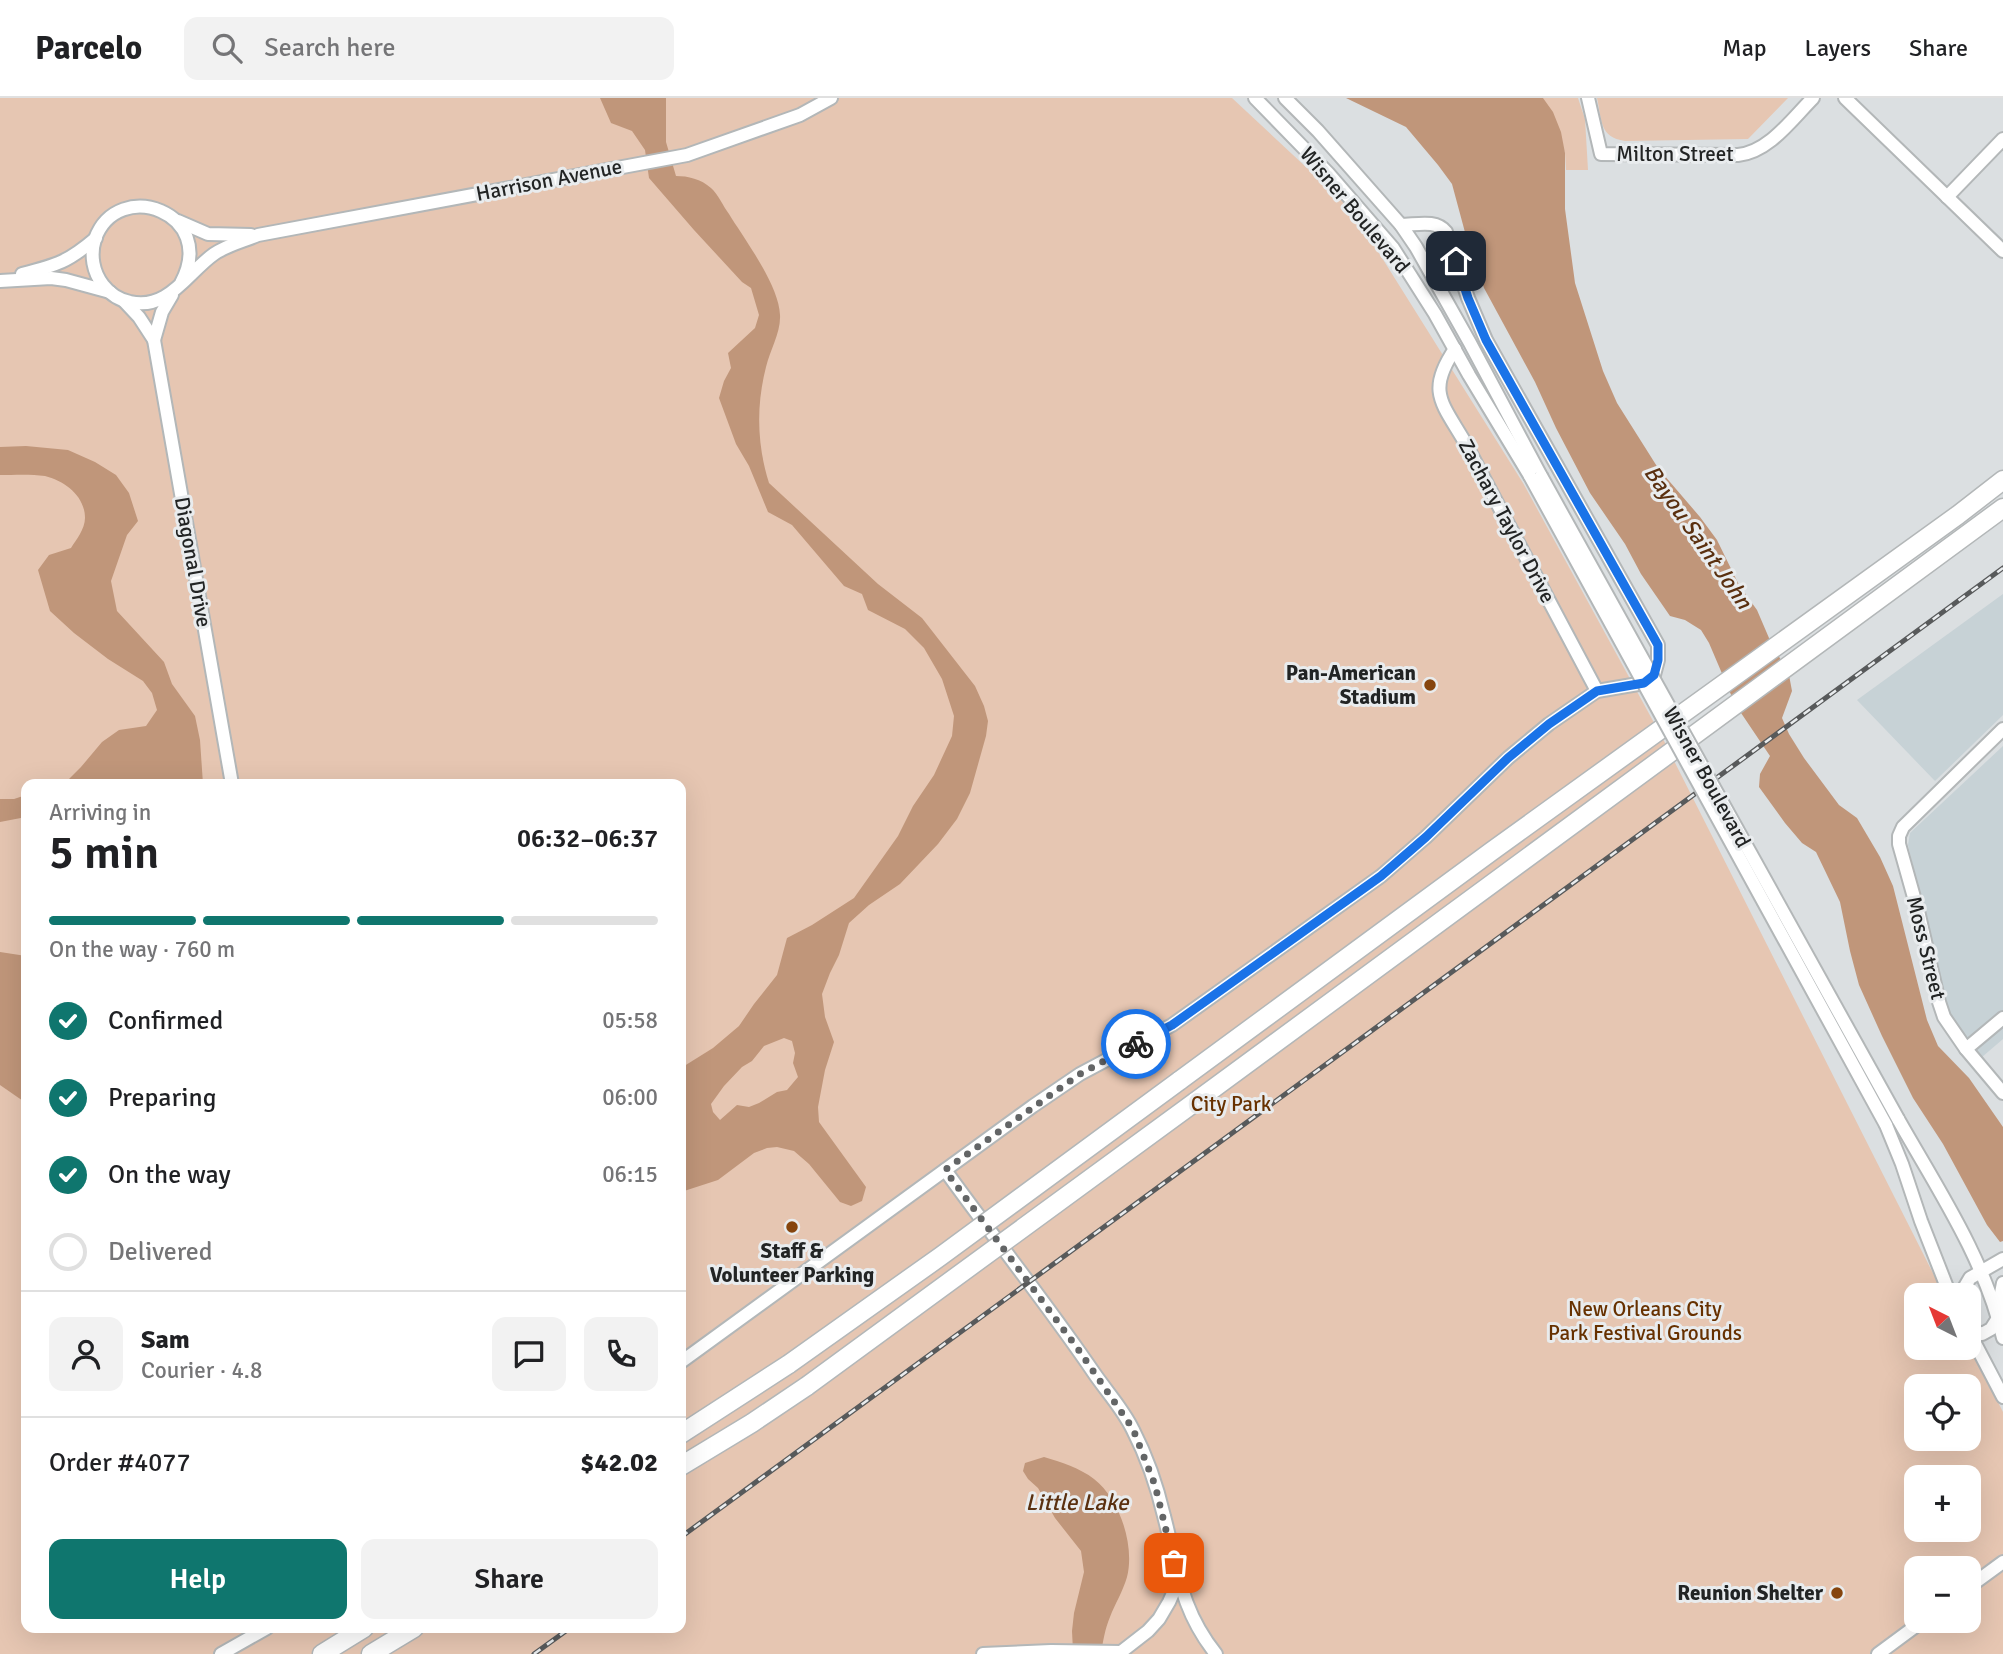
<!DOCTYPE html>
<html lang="en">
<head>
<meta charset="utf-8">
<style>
  :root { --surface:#fff; --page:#f2f2f2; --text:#202124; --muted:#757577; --line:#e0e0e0; --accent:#0f766e }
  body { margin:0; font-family:Signika,sans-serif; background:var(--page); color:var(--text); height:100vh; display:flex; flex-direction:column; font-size:26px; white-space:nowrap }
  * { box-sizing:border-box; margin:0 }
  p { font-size:23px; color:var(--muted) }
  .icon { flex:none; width:38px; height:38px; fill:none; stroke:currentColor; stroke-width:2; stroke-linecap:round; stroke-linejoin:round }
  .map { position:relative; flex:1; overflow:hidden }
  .drawer { position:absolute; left:21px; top:681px; width:665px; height:854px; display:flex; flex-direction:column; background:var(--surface); border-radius:14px; box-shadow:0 7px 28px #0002 }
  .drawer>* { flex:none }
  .needle { width:46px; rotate:318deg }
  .tools { position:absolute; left:1904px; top:1185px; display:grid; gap:14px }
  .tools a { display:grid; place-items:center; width:77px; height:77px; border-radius:14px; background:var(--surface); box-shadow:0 7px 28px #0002; font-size:35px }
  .pin { position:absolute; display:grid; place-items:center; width:60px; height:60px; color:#fff; margin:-30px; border-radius:14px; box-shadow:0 4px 10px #0006 }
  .courier { position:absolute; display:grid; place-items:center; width:70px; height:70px; margin:-35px; border:5px solid #1a73e8; border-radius:50%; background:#fff; color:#222; box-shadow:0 2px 9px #0007 }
  .headline em { font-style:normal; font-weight:600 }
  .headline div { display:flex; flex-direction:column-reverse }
  .headline { display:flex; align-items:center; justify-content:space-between; height:119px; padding:0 28px }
  h1 { font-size:46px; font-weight:600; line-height:52px }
  .bar { display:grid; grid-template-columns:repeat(4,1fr); gap:10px 7px; align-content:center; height:84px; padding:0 28px }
  .bar i { height:9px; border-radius:5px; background:var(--line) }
  .bar .active { background:var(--accent) }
  .bar p { grid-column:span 4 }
  .line { display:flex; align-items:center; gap:18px; padding:0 28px; border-top:2px solid var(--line) }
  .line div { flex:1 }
  .round { display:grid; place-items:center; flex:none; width:74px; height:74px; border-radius:14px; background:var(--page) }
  ol { padding:0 28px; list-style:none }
  li { display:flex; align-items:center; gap:21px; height:77px }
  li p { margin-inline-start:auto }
  li .icon { padding:7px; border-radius:50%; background:var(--accent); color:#fff; stroke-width:4 }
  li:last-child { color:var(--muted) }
  li i { width:38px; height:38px; border:4px solid var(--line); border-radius:50% }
  .button { display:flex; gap:14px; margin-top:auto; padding:14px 28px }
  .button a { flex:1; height:80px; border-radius:14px; background:var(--accent); color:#fff; font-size:28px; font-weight:600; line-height:80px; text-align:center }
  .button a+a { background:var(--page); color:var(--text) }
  header { display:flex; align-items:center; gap:42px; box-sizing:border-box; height:98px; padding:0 35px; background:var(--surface); border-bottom:2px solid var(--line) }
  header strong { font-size:33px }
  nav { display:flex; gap:38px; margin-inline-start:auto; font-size:24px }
  .search { width:490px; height:63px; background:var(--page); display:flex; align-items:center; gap:18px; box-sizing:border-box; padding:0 24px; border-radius:14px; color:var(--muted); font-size:26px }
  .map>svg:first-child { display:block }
  .built { fill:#c7d2d6 }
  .green { fill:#e6c6b2; fill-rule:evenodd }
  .water { fill:#c0967a; fill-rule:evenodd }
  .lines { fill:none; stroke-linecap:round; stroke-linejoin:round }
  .minor-casing { stroke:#b3b7b8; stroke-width:16 }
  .highway-casing { stroke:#b3b7b8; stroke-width:21 }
  .minor { stroke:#fff; stroke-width:12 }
  .highway { stroke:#fff; stroke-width:18 }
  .rail-casing { stroke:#585a5b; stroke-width:5 }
  .rail { stroke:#e9ecee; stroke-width:2.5; stroke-dasharray:8; stroke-linecap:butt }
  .minor-bridge-casing { stroke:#b3b7b8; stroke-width:16; stroke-linecap:butt }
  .highway-bridge-casing { stroke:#b3b7b8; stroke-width:21; stroke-linecap:butt }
  .minor-bridge { stroke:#fff; stroke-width:12 }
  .highway-bridge { stroke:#fff; stroke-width:18 }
  .done { stroke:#636566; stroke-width:7; stroke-dasharray:0 12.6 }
  .route { stroke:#1a73e8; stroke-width:9 }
  .poi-dot { fill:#86450e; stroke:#e9ecee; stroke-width:2.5 }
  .labels { text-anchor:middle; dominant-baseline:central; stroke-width:6; stroke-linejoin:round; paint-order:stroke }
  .street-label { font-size:21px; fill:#222424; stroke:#e9ecee }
  .poi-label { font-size:21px; font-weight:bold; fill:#222424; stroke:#e9ecee; text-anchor:end }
  .park-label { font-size:21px; fill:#673100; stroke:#e9ecee }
  .water-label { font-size:23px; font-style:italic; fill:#5a3010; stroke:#e9ecee }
</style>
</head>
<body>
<header>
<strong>Parcelo</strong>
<div class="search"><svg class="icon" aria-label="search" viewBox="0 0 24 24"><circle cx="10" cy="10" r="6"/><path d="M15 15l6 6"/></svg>Search here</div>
<nav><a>Map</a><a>Layers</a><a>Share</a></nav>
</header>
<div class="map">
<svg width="2003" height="1556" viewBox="0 0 2003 1556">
  <rect width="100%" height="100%" fill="#dbdfe1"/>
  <g class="built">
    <path d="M 2003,496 L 2003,617 L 1935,683 L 1857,602 Z"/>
    <path d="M 2003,648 L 2003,941 L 1982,959 L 1957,930 L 1946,909 L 1908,747 L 1910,735 Z"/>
  </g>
  <g class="green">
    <path d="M 0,0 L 1232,0 L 1352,112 L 1523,385 L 1664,643 L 1944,1197 L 1916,1197 L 1916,1250 L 1969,1250 L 1969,1246 L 2003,1314 L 2003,1556 L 0,1556 ZM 26,686 L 681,686 L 681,1530 L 26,1530 ZM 1916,1288 L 1969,1288 L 1969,1340 L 1916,1340 ZM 1916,1379 L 1969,1379 L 1969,1432 L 1916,1432 ZM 1916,1470 L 1969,1470 L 1969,1522 L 1916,1522 Z"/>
    <path d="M 1543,0 L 1578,0 L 1585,21 L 1588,72 L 1566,72 L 1565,55 Z"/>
    <path d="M 1597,0 L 1788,0 L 1748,41 L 1625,43 C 1599,39 1602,22 1597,0 Z"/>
  </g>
  <g class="water">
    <path d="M 600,0 L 666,0 L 666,44 L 676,78 C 688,78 701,81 711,90 C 718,96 723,108 729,116 C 745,142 779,187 780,217 C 781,234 770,252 766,269 C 756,308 757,347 769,385 L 878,486 L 922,520 L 975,588 L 984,608 L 988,623 L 986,638 L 970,695 L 957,721 L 938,746 L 900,786 L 869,807 L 849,825 L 839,857 L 830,875 L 822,896 L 825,919 L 834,944 L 825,972 L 818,1009 L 819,1024 L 866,1089 L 862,1103 L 851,1108 L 840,1104 L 809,1066 L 794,1053 L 777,1049 L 767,1050 L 754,1055 L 718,1082 L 681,1094 L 681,970 L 713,950 L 739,928 L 754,906 L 777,877 L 787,840 L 812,827 L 854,800 L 898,738 L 913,708 L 934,677 L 952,638 L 954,618 L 942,581 L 924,550 L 905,531 L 868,512 L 862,496 L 844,488 L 792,427 L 768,414 L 749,368 L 736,346 L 719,300 L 724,283 L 731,270 L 728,255 L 755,230 L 759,217 L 751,190 L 742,184 L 694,132 L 649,80 L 645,52 L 632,33 L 611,25 ZM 784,940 L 792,943 L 795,955 L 793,965 L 798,979 L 787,992 L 777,994 L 759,1005 L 749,1009 L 737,1007 L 720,1022 L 713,1014 L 711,1006 L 724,988 L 742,969 L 752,963 L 764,948 Z"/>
    <path d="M 1346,0 L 1543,0 L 1553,14 L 1561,34 L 1565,55 L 1565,111 L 1575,185 L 1603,273 L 1617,305 L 1658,370 L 1700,419 L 1717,442 L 1739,487 L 1757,512 L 1769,540 L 1789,577 L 1792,593 L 1782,620 L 1789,636 L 1804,660 L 1839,707 L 1857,720 L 1880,759 L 1893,788 L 1927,922 L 1938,948 L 1969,980 L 2003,1029 L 2003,1143 L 2000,1144 L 1987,1127 L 1943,1046 L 1913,1000 L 1882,938 L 1859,887 L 1850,853 L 1840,804 L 1816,754 L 1802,745 L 1785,725 L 1759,689 L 1760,676 L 1770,658 L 1735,606 L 1709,545 L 1701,532 L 1685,522 L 1670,518 L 1641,476 L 1625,446 L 1590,395 L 1556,330 L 1535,284 L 1484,190 L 1466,138 L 1452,86 L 1438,67 L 1406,29 Z"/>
    <path d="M 26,348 L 68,352 L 95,364 L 116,377 L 129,395 L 138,423 L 127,437 L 111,483 L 117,513 L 164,564 L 172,586 L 195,618 L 200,642 L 203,686 L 64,686 L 81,669 L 102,644 L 119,632 L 146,628 L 157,612 L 152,595 L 143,583 L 108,561 L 74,535 L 50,513 L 38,472 L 49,457 L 71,450 C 76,442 85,431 85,420 C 85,398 65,383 45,378 C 31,376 14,377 0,377 L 0,349 Z"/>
    <path d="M 26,697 L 26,719 L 0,724 L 0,701 L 14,701 Z"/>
    <path d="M 0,854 L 26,858 L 26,1005 L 0,987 Z"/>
    <path d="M 1044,1359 C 1061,1364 1080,1370 1094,1381 C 1120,1401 1135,1448 1127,1479 C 1123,1493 1115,1506 1110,1519 C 1105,1531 1103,1543 1101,1556 L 1073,1553 L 1072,1533 L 1074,1515 L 1084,1474 L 1081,1453 L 1055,1420 L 1038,1390 L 1028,1381 L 1023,1373 L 1025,1365 Z"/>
  </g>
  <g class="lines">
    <g class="minor-casing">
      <g id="minor">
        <path d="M 1255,0 L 1328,75 L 1393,150 L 1435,216 L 1469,277 L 1530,378"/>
        <path d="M 1285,0 L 1318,33 L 1401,127 L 1416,149 L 1470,245 L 1541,378"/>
        <path d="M 1588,0 L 1601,56 L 1738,57 C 1769,54 1792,21 1813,0"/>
        <path d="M 1845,0 L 2003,153"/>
        <path d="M 1947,99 L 2003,41"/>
        <path d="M 178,123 L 208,136 L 251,137"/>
        <path d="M 22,176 C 57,167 68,164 96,140"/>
        <path d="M 0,183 L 51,180 L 66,182 L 110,194"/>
        <path d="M 181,185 C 219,115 118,78 95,141 C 90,157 93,174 103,187 C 110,196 119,202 130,204 C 168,213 187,175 214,156 C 227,147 244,143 258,137 L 687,57 L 800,17 L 831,0"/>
        <path d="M 124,203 L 139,219 L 154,242 L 232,686"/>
        <path d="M 154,242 L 162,214 L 172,197"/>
        <path d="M 1455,251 C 1427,292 1441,304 1463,341 L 1597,593"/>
        <path d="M 2003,631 L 1903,729 L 1899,738 L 1899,746 L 1919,817 L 1939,904 L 1944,919 L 1966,951 L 2003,995"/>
        <path d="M 1966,951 L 2003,920"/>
        <path d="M 1898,1021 C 1937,1090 1985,1161 2003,1240"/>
        <path d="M 1886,1027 L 1902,1066 L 1921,1123 L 1950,1197"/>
        <path d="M 945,1072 C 994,1140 1047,1206 1094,1275 C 1107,1294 1123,1311 1133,1332 C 1147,1359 1157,1388 1164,1418 C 1178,1471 1180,1511 1216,1556"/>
        <path d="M 1960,1197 L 1970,1180 L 2003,1161"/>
        <path d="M 1997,1216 L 2003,1185"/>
        <path d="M 1969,1230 L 1982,1236 L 1991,1231 L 1998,1220"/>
        <path d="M 1969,1234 L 2003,1299"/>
        <path d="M 681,1264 L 1033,1008 L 1080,976 L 1172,927 L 1381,778 L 1426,739 L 1508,660 L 1549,626 L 1597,593 L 1644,585 L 1654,577 L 1658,562 L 1658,547 L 1486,242 L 1468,200 L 1446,134 C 1436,121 1416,127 1401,127"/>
        <path d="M 1969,1489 L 2003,1464"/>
        <path d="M 221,1556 L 267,1530"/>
        <path d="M 983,1556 L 1051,1553 L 1121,1554 L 1148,1533 L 1159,1521 L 1169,1504 L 1178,1484"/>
        <path d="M 1878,1556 L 1924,1522"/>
      </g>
    </g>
    <g class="highway-casing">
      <g id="highway">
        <path d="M 1179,983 L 1492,753 L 1958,417 L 2003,382"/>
        <path d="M 1195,1004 L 2003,410"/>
        <path d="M 681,1336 L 789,1266"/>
        <path d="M 681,1368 L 752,1325 L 807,1288"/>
        <path d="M 322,1556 L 364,1530"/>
        <path d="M 371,1556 L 414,1530"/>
      </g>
    </g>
    <use href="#minor" class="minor"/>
    <use href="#highway" class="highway"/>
    <g class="rail-casing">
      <g id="rail">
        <path d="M 681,1439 L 2003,470"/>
        <path d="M 534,1556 L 570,1530"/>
      </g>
    </g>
    <use href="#rail" class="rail"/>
    <g class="minor-bridge-casing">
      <g id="minor-bridge">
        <path d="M 1530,378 L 1886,1027"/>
        <path d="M 1541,378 L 1898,1021"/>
      </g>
    </g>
    <g class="highway-bridge-casing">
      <g id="highway-bridge">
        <path d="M 789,1266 L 941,1158 L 1179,983"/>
        <path d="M 807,1288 L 1195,1004"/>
      </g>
    </g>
    <use href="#minor-bridge" class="minor-bridge"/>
    <use href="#highway-bridge" class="highway-bridge"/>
  </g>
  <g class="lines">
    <path class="done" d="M 1136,946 L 1080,976 L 945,1072 L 1078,1251 L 1133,1331 L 1155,1387 L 1174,1465"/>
    <path class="route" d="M 1136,946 L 1172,927 L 1381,778 L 1426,739 L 1508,660 L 1549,626 L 1597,593 L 1644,585 L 1654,577 L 1658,562 L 1658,547 L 1486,242 L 1468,200 L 1456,163"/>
  </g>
  <g class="poi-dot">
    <circle cx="1430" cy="587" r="7"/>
    <circle cx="792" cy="1129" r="7"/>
    <circle cx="1837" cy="1495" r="7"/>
  </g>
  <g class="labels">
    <g class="street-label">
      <text x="1675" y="56">Milton Street</text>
      <text transform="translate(549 82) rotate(-11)">Harrison Avenue</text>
      <text transform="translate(1355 112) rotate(50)">Wisner Boulevard</text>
      <text transform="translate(1507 423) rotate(62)">Zachary Taylor Drive</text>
      <text transform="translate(193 464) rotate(80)">Diagonal Drive</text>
      <text transform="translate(1707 679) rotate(61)">Wisner Boulevard</text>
      <text transform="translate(1926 850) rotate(76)">Moss Street</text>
    </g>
    <g class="poi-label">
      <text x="1416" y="575">Pan-American<tspan x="1416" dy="24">Stadium</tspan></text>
      <text x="792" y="1153" text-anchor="middle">Staff &amp;<tspan x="792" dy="24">Volunteer Parking</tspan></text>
      <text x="1823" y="1495">Reunion Shelter</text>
    </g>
    <g class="park-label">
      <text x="1231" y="1006">City Park</text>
      <text x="1645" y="1211">New Orleans City<tspan x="1645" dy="24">Park Festival Grounds</tspan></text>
    </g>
    <g class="water-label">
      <text transform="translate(1698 439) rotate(55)">Bayou Saint John</text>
      <text x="1077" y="1404">Little Lake</text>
    </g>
  </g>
</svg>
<div class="tools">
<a><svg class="needle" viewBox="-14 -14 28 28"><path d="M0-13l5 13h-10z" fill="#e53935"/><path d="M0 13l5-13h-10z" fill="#757577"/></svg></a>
<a><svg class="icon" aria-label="locate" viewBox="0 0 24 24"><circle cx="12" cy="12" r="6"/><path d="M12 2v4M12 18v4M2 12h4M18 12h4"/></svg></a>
<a>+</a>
<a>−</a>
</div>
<div class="pin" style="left:1174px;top:1465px;background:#ea580c"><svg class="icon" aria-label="bag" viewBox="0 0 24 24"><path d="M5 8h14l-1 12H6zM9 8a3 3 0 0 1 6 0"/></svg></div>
<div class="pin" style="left:1456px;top:163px;background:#1f2937"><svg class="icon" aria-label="home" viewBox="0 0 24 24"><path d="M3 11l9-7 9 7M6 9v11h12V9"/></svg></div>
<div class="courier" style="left:1136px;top:946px"><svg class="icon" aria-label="bike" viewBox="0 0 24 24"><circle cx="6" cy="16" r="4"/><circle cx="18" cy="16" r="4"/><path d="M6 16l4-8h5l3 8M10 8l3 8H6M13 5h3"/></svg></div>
<section class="drawer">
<div class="headline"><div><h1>5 min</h1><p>Arriving in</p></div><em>06:32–06:37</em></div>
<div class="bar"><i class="active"></i><i class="active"></i><i class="active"></i><i></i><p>On the way · 760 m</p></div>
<ol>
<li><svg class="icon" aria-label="check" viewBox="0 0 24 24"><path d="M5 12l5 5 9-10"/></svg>Confirmed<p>05:58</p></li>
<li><svg class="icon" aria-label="check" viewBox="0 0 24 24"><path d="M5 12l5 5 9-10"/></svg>Preparing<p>06:00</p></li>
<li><svg class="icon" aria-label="check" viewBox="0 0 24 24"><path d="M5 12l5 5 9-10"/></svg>On the way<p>06:15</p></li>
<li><i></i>Delivered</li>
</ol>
<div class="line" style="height:126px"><a class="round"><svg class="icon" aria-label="person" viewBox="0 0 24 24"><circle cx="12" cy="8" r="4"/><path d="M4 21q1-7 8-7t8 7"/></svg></a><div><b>Sam</b><p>Courier · 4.8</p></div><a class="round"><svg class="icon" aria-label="chat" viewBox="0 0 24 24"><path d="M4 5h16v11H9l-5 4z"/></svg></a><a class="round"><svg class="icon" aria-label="phone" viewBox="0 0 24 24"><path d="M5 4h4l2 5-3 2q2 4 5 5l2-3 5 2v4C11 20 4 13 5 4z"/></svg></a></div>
<div class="line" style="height:91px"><div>Order #4077</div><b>$42.02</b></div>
<div class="button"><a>Help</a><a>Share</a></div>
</section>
</div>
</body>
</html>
